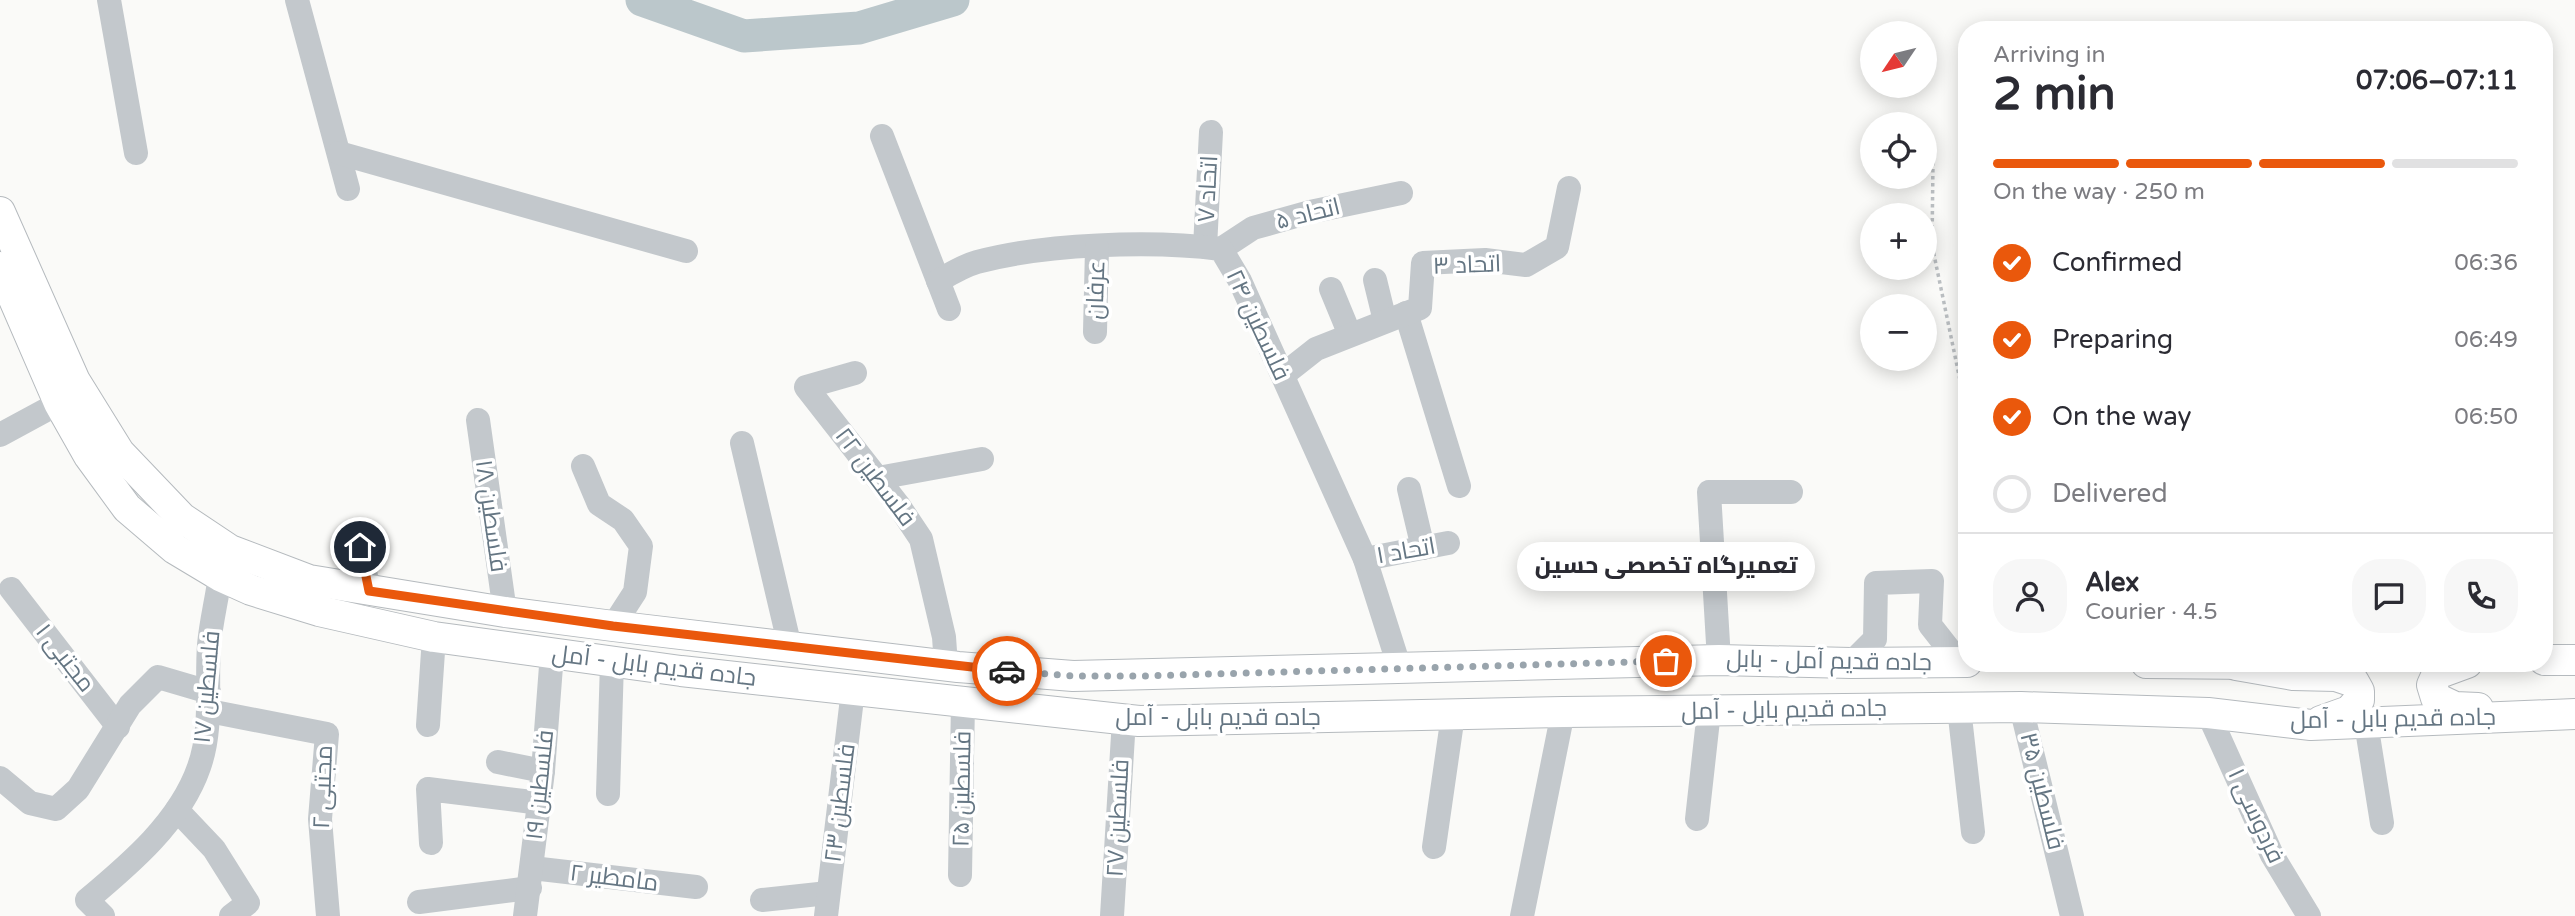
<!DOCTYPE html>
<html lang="en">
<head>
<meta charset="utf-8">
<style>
  :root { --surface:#fff; --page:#f7f7f7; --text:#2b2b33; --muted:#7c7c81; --line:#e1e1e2; --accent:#ea580c }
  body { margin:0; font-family:"Varela Round",Cairo,sans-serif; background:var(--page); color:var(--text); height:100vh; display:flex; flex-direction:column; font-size:26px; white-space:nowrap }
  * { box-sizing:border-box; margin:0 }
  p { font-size:23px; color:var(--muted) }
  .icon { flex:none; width:38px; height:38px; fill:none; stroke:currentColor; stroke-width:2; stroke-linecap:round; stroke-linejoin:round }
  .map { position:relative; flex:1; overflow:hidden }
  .drawer { position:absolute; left:1958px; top:21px; width:595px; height:651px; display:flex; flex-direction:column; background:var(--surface); border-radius:28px; box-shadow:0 4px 18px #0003 }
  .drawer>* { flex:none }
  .needle { width:46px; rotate:235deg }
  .controls { position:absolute; left:1860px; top:21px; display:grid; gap:14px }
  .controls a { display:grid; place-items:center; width:77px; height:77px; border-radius:50%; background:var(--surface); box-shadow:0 4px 18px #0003; font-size:35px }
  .pin { position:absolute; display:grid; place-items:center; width:60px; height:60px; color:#fff; margin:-30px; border:4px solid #fff; border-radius:50%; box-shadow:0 2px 7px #0007 }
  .courier { position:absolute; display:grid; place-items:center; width:70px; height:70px; margin:-35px; border:5px solid #ea580c; border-radius:50%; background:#fff; color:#222; box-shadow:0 2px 9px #0007 }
  .bubble { position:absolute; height:49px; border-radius:24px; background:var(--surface); box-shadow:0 4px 18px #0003; font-size:23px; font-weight:800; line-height:49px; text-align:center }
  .overview em { font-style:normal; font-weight:800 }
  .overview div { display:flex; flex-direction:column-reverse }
  .overview { display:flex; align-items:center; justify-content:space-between; height:119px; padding:0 35px }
  h1 { font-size:46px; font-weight:800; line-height:52px }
  .bar { display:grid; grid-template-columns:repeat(4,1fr); gap:10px 7px; align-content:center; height:84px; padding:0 35px }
  .bar i { height:9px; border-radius:5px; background:var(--line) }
  .bar .active { background:var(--accent) }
  .bar p { grid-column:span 4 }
  .line { display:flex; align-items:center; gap:18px; padding:0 35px; border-top:2px solid var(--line) }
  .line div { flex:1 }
  .round { display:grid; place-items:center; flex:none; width:74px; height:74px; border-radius:28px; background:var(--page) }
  ol { padding:0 35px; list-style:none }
  li { display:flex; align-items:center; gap:21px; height:77px }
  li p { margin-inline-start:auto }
  li .icon { padding:7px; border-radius:50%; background:var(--accent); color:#fff; stroke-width:4 }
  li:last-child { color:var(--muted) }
  li i { width:38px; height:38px; border:4px solid var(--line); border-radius:50% }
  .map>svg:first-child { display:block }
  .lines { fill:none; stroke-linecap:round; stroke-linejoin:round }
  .river { stroke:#bbc7cb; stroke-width:33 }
  .major-casing { stroke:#b5babe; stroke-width:32 }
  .path { stroke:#bbbfc2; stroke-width:3.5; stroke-dasharray:3.5 3.5; stroke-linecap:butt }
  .minor { stroke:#c3c8cc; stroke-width:24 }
  .major { stroke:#fff; stroke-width:30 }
  .done { stroke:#99a4ac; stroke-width:7; stroke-dasharray:0 12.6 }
  .route { stroke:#ea580c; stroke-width:9 }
  .labels { text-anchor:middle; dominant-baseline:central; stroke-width:7; stroke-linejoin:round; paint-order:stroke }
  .street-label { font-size:24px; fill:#657683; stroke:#fff }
</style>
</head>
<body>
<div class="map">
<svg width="2575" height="916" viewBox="0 0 2575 916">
  <rect width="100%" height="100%" fill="#fafaf8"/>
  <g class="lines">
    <path class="river" d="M 642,0 L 744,36 L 859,28 L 953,0"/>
    <g class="major-casing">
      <g id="major">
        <path d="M 0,212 L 75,381 L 119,452 L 182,518 L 230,550 L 309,580 L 505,612 L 613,626 L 958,667 L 1073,676 L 1719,660 L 1851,663 L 1967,662"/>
        <path d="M 0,267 L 59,403 L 89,456 L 127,508 L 175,549 L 220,576 L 251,590 L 319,611 L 434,637 L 681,671 L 1139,721 L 1563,712 L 2021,707 L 2208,713 L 2311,725 L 2575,714"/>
        <path d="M 2544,660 L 2575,660"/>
        <path d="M 2146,663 L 2254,664"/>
        <path d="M 2467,663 L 2437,674 L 2432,685 L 2436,698 L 2455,707 L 2478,708"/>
        <path d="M 2236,665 L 2293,675 L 2336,676 L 2354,682 L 2359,691 L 2359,700 L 2349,711 L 2321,721"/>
      </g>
    </g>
    <path class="path" d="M 1933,162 L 1932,245 L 1967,414"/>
    <g class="minor">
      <path d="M 109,0 L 136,153"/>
      <path d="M 297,0 L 348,189"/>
      <path d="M 882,136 L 949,309"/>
      <path d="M 339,153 L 686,251"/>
      <path d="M 1205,247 L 1211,132"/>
      <path d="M 1221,249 L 1253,228 L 1310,212 L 1401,193"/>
      <path d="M 1375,280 L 1385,321"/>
      <path d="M 938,281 C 950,274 963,266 977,262 C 1044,244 1151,240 1221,249 L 1240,281 L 1365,559 L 1400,669"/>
      <path d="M 1331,289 L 1350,335"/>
      <path d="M 1406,313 L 1459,486"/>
      <path d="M 1095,332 L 1097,248"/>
      <path d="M 855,373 L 806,387 L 899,506 L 921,539 L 944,637 L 946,665"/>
      <path d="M 1283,375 L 1316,349 L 1420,308 L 1423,263 L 1485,260 L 1526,265 L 1557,247 L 1569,188"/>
      <path d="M 478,420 L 505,612"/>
      <path d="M 0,435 L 59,403"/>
      <path d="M 742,443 L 790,647"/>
      <path d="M 583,466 L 599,504 L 623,520 L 641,546 L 635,592 L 613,626"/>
      <path d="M 878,478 L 982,459"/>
      <path d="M 1409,489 L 1423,548"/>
      <path d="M 360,547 L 369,591"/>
      <path d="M 1365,559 L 1448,543"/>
      <path d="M 11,589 L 118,727"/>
      <path d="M 1719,660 L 1709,492 L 1791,492"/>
      <path d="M 1851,663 L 1875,639 L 1876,583 L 1932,581 L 1930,625 L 1959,662"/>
      <path d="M 2021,707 L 2072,916"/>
      <path d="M 1959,708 L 1973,832"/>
      <path d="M 209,711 L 327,734 L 320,819 L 328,916"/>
      <path d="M 2208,713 L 2272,855 L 2309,916"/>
      <path d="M 2366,723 L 2382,823"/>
      <path d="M 428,725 L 434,637"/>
      <path d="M 498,762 L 543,771"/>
      <path d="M 0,778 L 30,803 L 56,809 L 78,789 L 130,705 L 158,677 L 209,692"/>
      <path d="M 608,794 L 612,662"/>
      <path d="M 177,810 L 214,849 L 248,903 L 231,916"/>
      <path d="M 1697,819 L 1709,711"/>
      <path d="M 431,843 L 428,789 L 540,803"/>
      <path d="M 1434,847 L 1453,715"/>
      <path d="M 532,868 L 696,887"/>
      <path d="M 960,875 L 963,702"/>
      <path d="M 762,900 L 828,893"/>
      <path d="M 419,902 L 530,888"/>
      <path d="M 103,916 L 87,900 C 130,864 180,822 199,767 C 213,728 206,685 209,645 C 211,622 217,599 220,576"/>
      <path d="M 525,916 L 543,771 L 552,653"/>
      <path d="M 826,916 L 853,690"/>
      <path d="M 1112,916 L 1124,719"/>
      <path d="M 1522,916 L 1563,712"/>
    </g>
    <use href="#major" class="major"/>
  </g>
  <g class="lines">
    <path class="done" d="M 1007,671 L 1073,676 L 1143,676 L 1666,661"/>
    <path class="route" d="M 360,547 L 369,591 L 613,626 L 1007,671"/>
  </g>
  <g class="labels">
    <g class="street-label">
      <text transform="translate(1208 189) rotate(-87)">اتحاد ۷</text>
      <text transform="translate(1308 214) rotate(-14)">اتحاد ۵</text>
      <text transform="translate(1467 265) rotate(-2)">اتحاد ۳</text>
      <text transform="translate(1096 290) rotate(-88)">عرفان</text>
      <text transform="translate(1258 325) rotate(65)">فلسطین ۲۴</text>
      <text transform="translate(875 477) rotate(53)">فلسطین ۲۲</text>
      <text transform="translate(491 516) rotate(82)">فلسطین ۱۸</text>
      <text transform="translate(1406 551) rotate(-10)">اتحاد ۱</text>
      <text transform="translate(65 658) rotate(52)">مجتبی ۱</text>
      <text transform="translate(1829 661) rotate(1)">جاده قدیم آمل - بابل</text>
      <text transform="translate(654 666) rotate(7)">جاده قدیم بابل - آمل</text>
      <text transform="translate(207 687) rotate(-85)">فلسطین ۱۷</text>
      <text transform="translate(1784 710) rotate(-1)">جاده قدیم بابل - آمل</text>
      <text x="1218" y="717">جاده قدیم بابل - آمل</text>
      <text transform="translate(2393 719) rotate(-1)">جاده قدیم بابل - آمل</text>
      <text transform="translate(540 785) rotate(-84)">فلسطین ۱۹</text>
      <text transform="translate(323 787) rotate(-88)">مجتبی ۲</text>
      <text transform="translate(962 789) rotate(-89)">فلسطین ۲۵</text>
      <text transform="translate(2042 791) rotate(76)">فلسطین ۳۵</text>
      <text transform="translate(840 803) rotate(-83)">فلسطین ۲۳</text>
      <text transform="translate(2256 816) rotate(65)">فردوسی ۱</text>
      <text transform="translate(1118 818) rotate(-87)">فلسطین ۲۷</text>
      <text transform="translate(614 878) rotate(7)">مامطیر ۲</text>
    </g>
  </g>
</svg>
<div class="controls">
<a><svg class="needle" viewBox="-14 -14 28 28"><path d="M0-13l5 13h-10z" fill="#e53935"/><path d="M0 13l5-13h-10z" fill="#7c7c81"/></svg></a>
<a><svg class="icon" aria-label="locate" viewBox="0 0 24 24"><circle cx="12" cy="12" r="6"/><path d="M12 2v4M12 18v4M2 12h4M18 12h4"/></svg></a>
<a>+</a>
<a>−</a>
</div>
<div class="pin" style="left:1666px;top:661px;background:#ea580c"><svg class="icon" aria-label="bag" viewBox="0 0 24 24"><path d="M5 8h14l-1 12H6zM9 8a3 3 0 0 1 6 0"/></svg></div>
<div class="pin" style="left:360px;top:547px;background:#1f2937"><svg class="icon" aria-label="home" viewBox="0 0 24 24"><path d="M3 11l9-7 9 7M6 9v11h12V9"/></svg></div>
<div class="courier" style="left:1007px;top:671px"><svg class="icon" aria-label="car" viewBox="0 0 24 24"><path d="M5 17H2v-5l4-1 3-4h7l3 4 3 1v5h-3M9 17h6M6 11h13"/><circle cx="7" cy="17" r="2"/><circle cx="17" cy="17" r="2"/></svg></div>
<div class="bubble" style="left:1517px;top:542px;width:298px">تعمیرگاه تخصصی حسین</div>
<section class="drawer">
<div class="overview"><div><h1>2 min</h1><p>Arriving in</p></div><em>07:06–07:11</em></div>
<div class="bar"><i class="active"></i><i class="active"></i><i class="active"></i><i></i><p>On the way · 250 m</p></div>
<ol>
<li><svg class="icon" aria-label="check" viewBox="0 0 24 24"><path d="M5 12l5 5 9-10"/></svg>Confirmed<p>06:36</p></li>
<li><svg class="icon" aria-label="check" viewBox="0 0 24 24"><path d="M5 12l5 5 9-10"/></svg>Preparing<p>06:49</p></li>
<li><svg class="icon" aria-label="check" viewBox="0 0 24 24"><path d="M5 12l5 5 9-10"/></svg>On the way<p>06:50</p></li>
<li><i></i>Delivered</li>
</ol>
<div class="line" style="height:126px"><a class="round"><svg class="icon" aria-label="person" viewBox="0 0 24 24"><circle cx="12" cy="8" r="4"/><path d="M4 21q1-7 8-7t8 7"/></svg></a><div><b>Alex</b><p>Courier · 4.5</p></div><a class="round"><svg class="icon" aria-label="chat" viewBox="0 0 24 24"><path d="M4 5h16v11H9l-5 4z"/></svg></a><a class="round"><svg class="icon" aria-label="phone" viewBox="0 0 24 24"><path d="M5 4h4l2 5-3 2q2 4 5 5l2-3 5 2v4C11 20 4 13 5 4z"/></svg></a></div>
</section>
</div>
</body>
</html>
